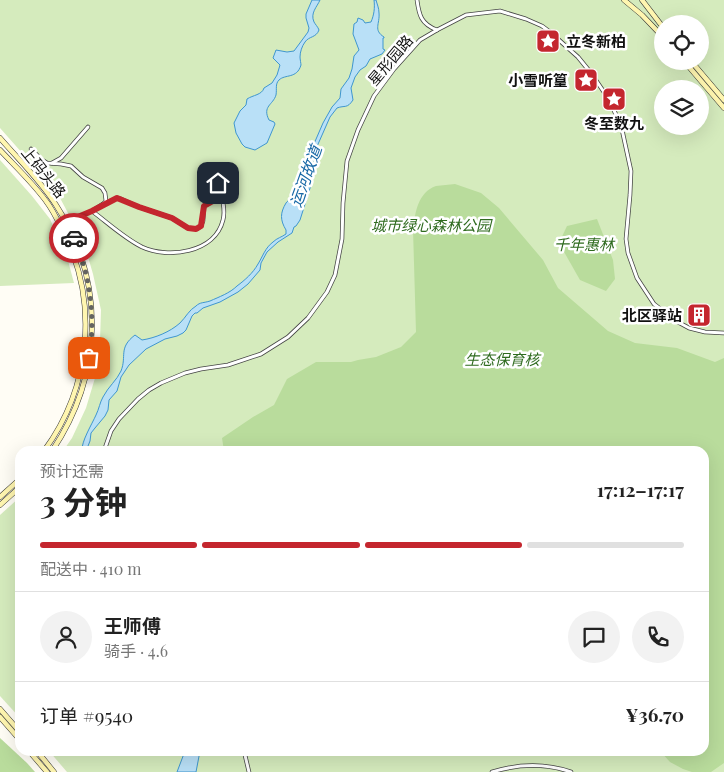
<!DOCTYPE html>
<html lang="zh">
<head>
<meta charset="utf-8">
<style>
  :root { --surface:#fff; --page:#f2f2f2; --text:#222; --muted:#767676; --line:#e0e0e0; --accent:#c4262e }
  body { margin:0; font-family:"Playfair Display","Noto Sans SC",serif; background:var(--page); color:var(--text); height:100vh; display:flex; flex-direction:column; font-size:19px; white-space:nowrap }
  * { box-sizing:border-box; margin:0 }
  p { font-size:16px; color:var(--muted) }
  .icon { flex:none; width:28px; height:28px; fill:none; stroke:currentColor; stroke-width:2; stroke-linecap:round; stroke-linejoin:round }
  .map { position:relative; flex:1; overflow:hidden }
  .sheet { position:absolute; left:15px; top:446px; width:694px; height:310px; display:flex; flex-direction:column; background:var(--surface); border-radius:15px; box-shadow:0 5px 20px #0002 }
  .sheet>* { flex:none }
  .buttons { position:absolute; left:654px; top:15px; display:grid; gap:10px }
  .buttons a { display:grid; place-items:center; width:55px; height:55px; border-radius:50%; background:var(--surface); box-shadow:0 5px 20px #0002; font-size:25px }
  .pin { position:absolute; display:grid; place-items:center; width:42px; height:42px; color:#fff; margin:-21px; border-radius:10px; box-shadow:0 2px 8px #0006 }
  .courier { position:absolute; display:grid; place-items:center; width:50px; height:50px; margin:-25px; border:4px solid #c4262e; border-radius:50%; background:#fff; color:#222; box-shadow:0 1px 6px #0007 }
  .head em { font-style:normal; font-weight:700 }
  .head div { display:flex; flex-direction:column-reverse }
  .head { display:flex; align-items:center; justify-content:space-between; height:85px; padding:0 25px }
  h1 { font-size:32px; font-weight:700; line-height:38px }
  .bar { display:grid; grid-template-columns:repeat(4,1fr); gap:8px 5px; align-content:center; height:60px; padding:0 25px }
  .bar i { height:6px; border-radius:4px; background:var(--line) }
  .bar .active { background:var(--accent) }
  .bar p { grid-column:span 4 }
  .line { display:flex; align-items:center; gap:12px; padding:0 25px; border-top:1px solid var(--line) }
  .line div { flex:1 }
  .round { display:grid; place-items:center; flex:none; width:52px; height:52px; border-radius:26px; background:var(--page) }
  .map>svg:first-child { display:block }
  .green { fill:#d5ebbd; fill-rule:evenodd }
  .forest { fill:#b9dc9c }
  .water { fill:#b9e0f7; stroke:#3f96cf }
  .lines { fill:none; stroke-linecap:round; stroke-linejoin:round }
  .minor-casing { stroke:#444; stroke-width:4.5 }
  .secondary-casing { stroke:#333; stroke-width:5.5 }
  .minor { stroke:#fff; stroke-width:3 }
  .secondary { stroke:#fff6b0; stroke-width:4.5 }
  .done { stroke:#646461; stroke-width:5; stroke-dasharray:0 9 }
  .route { stroke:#c4262e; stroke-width:6 }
  .labels { text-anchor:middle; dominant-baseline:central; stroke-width:5; stroke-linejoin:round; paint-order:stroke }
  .poi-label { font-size:15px; font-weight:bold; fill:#111; stroke:#fff; text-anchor:end }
  .street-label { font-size:15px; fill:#111; stroke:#fff }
  .park-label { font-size:15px; font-style:italic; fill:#2f6b1f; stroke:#fff }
  .water-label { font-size:16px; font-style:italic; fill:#1768a6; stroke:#fff }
</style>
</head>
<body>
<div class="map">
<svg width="724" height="772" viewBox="0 0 724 772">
  <rect width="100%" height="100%" fill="#fffdf5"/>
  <g class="green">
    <path d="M 0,0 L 724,0 L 724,772 L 67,772 L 49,751 L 704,751 L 704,451 L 63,451 L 72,438 L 86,408 L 95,378 L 100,341 L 101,310 L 93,274 L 84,243 L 60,198 L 31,163 L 0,128 ZM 662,24 L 700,24 L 700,61 L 662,61 ZM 662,89 L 700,89 L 700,126 L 662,126 Z"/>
    <path d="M 0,160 L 32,196 L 50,219 L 67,257 L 74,283 L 0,286 Z"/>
    <path d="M 20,497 L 20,718 L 0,696 L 0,515 Z"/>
  </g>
  <g class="forest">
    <path d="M 455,184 L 481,193 L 499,208 L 543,260 L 558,288 L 608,331 L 635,343 L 677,348 L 715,362 L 724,358 L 724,763 L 711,772 L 692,772 L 683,769 L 670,762 L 660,751 L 704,751 L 704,451 L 224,451 L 222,438 L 253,417 L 274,405 L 287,379 L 316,362 L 351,362 L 358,360 L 376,357 L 401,347 L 416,332 L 413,229 C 415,213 418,192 436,186 C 442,185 449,185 455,184 Z"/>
    <path d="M 597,219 L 613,260 L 615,279 L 606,291 L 580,280 L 559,243 L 567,226 Z"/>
    <path d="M 0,738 L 27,763 L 35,772 L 0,772 Z"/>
  </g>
  <g class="water">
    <path d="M 312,0 L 320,0 C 317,7 310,13 314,22 C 315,24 318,27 319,30 C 316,38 309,36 305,42 C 302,46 300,52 300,57 C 300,59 301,64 301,65 C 297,79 285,74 279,80 C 275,84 277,89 276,95 C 273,105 262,106 269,120 L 274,122 L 275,124 L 267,143 L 255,150 L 245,147 L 242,144 L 236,133 L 234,123 L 240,111 L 246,105 L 247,99 C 253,95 262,95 264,88 L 272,83 L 277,75 L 280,65 L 273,58 L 276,50 L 287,52 L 294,51 L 308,32 L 309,28 L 306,18 L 306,14 Z"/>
    <path d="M 374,0 L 376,0 C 377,4 379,8 379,13 C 380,24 373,30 384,37 L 384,38 L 383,38 L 383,49 L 385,50 L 382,54 L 370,59 L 366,66 L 360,70 L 355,77 L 351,88 L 353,100 C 347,109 345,105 337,108 L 330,117 L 315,151 L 313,159 L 311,185 L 300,220 L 296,226 L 294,227 L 292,233 L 278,242 L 267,252 L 261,263 L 260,270 L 248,284 L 238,292 L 220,302 L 203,308 L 197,313 L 195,313 L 192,316 L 186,330 L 183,333 L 177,336 L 165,339 L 146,349 L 129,365 L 121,377 L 117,391 L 109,400 L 108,410 L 105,416 L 95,428 L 91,433 L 90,441 L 86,451 L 82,451 C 81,442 92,424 96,415 C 99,409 100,402 103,397 C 108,387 117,380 121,371 C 127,356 118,348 135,335 L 142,340 C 155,338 170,332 180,323 C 186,317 189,310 196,306 C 200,302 204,303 210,301 C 219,297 230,293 237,286 C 245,280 253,273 258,264 C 263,256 265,248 273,242 C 277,238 282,237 286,234 L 286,230 C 280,220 280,213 286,203 C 289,199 290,201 291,196 C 293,192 292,188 294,184 L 298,183 L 305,165 L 305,162 L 307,160 L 323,123 L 332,107 L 340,98 L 341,89 L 349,78 L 352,69 L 354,56 L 359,50 L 353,34 L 354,24 L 357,22 L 358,18 L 363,20 L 365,23 L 371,22 C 374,15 375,8 374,0 Z"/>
    <path d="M 185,751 L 200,751 L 196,772 L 177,772 Z"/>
  </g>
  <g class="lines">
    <g class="minor-casing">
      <g id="minor">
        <path d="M 417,0 C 419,15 421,24 437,30"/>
        <path d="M 31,149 L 42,160 L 47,163 L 61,164 L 71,166 L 83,177 L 102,188 L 105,193 L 106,201 L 103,204 L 92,211"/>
        <path d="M 52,163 L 61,158 L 88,127"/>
        <path d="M 103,204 L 117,198 L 121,199 L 139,207 L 172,218 L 188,228 L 197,229 L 201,226 L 203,221 L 204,206 L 213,201 L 221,198"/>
        <path d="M 66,222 L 92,211 C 108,223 124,238 142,247 C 168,259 215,253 223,220 C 226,208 221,194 218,183"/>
        <path d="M 104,451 L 111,431 L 119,419 L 138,399 L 149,390 L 161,383 L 185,373 L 201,369 L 228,365 L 261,354 L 288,337 L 308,318 L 327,292 L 335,275 L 342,239 L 343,203 L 347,161 L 358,130 L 374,96 L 394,69 L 420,40 L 437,30 L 466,15 L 500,11 L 526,19 L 542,26 L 550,32 L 578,57 L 591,73 L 608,98 L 621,125 L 631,171 L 630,195 L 626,239 L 628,253 L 637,278 L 654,304 L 676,321 L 689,328 L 705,332 L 724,333"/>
        <path d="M 244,751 L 249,772"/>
        <path d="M 492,772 C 518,764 545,763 571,772"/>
      </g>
    </g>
    <g class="secondary-casing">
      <g id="secondary">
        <path d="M 624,0 L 642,15 L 662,36"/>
        <path d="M 642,0 L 662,26"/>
        <path d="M 684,61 L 724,108"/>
        <path d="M 691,61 L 724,100"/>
        <path d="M 0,138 C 19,160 40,180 56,205 C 106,282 103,375 52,451"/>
        <path d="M 0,150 C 16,167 33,183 46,201 C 53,210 58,221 63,231 C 99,302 91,387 44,451"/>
        <path d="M 0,497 L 20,479"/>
        <path d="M 0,505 L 20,487"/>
        <path d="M 0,709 L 20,732"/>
        <path d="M 0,717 L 20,740"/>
        <path d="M 29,751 L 47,772"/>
        <path d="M 37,751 L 54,772"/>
      </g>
    </g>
    <use href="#minor" class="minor"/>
    <use href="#secondary" class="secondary"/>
  </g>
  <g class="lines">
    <path class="done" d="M 74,238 C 90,275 96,317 89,358"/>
    <path class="route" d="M 74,238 L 66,222 L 92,211 L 117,198 L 139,207 L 172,218 L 188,228 L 196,229 L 201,226 L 204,206 L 213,201 L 221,198 L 218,183"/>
  </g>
  <defs>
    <g id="sight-square" transform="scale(1.25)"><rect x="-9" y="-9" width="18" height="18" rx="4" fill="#c4262e" stroke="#fff"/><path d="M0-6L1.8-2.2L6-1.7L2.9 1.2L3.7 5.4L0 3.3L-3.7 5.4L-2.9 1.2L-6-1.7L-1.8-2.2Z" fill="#fff"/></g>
    <g id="building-square" transform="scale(1.25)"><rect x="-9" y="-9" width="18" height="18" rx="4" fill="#c4262e" stroke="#fff"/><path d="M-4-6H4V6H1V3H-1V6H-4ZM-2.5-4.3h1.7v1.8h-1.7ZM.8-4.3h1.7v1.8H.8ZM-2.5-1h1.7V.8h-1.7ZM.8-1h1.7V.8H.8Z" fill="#fff"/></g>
  </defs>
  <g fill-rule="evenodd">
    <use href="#sight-square" x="548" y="41"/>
    <use href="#sight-square" x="586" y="80"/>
    <use href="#sight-square" x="614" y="99"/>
    <use href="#building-square" x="699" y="315"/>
  </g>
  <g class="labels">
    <g class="poi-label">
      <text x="566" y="41" text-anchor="start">立冬新柏</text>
      <text x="568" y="80">小雪听篁</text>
      <text x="614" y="123" text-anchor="middle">冬至数九</text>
      <text x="682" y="315">北区驿站</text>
    </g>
    <g class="street-label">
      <text transform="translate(390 60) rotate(-50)">星形园路</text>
      <text transform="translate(44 172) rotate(51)">上码头路</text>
    </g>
    <g class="park-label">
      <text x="431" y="225">城市绿心森林公园</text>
      <text x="584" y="244">千年惠林</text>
      <text x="502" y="359">生态保育核</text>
    </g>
    <g class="water-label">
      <text transform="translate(305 176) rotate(-70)">运河故道</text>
    </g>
  </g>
</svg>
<div class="buttons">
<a><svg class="icon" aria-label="locate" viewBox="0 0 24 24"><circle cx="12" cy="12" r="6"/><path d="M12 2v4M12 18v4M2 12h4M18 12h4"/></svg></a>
<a><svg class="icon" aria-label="layers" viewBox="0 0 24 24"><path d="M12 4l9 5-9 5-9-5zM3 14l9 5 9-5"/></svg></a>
</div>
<div class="pin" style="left:89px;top:358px;background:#ea580c"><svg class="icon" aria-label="bag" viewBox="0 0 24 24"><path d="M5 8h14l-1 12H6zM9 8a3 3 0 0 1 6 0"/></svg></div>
<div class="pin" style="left:218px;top:183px;background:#1f2937"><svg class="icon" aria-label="home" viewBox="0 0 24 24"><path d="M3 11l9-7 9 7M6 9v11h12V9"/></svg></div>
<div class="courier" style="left:74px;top:238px"><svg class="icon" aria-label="car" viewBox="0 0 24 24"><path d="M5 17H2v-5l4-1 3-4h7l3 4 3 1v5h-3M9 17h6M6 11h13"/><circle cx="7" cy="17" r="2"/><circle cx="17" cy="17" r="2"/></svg></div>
<section class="sheet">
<div class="head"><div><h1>3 分钟</h1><p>预计还需</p></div><em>17:12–17:17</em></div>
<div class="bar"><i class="active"></i><i class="active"></i><i class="active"></i><i></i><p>配送中 · 410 m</p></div>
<div class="line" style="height:90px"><a class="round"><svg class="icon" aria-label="person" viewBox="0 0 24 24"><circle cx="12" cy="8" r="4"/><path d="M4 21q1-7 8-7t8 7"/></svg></a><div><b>王师傅</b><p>骑手 · 4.6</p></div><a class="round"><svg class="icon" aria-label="chat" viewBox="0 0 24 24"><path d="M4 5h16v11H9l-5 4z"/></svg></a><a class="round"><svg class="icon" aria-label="phone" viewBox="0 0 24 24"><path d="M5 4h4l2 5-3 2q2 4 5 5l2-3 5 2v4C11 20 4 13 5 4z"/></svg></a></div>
<div class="line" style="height:65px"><div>订单 #9540</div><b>¥36.70</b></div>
</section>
</div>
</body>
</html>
